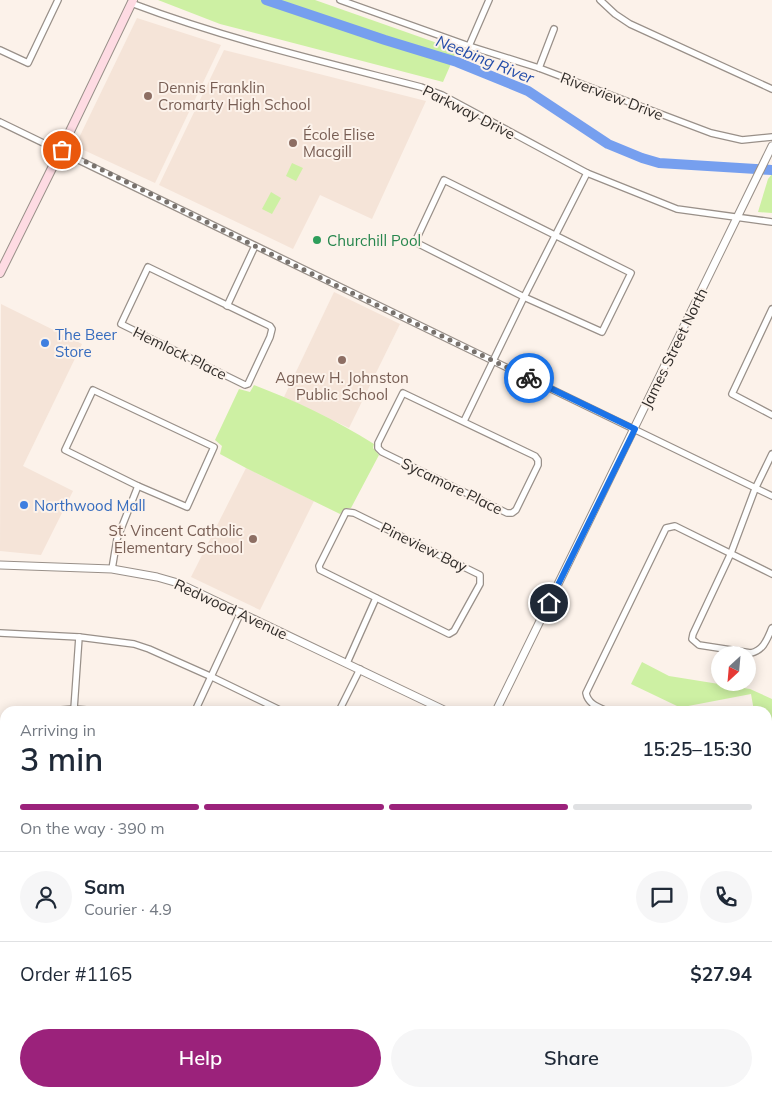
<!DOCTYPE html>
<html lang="en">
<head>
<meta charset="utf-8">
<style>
  :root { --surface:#fff; --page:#f6f6f7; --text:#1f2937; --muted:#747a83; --line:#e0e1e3; --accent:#9b227b }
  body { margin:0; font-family:Mulish,sans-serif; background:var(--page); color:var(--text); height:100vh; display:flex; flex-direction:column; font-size:19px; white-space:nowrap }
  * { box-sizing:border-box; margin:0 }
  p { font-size:16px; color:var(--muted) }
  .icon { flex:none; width:28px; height:28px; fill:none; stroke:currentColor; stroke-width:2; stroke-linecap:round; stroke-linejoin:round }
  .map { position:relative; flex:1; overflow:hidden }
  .panel { position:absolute; left:0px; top:706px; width:772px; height:391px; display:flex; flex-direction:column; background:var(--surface); border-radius:15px 15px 0 0; box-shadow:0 2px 12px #0003 }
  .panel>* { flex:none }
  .needle { width:32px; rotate:206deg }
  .buttons { position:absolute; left:711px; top:646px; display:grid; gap:10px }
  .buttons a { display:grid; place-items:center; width:45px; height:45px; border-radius:50%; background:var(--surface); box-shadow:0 2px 12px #0003; font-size:25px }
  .pin { position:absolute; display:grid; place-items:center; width:42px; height:42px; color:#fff; margin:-21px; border:2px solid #fff; border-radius:50%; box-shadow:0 1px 5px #0007 }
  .courier { position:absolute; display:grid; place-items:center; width:50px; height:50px; margin:-25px; border:4px solid #1a73e8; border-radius:50%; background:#fff; color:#222; box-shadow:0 1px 6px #0007 }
  .head em { font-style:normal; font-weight:600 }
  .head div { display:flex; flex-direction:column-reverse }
  .head { display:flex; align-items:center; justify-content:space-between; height:85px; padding:0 20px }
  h1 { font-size:32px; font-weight:600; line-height:38px }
  .bar { display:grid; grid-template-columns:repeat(4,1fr); gap:8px 5px; align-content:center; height:60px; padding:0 20px }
  .bar i { height:6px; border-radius:4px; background:var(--line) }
  .bar .active { background:var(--accent) }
  .bar p { grid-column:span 4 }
  .line { display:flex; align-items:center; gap:12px; padding:0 20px; border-top:1px solid var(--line) }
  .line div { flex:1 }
  .round { display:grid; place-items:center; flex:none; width:52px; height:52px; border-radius:26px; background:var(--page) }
  .action { display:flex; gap:10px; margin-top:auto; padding:10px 20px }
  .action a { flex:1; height:58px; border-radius:30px; background:var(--accent); color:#fff; font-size:20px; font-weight:600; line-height:58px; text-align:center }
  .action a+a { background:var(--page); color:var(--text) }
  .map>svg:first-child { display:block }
  .built { fill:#f5e4d8 }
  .green { fill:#cdf0a3 }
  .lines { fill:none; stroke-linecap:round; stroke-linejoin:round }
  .river { stroke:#769fef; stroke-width:10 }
  .minor-casing { stroke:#999089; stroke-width:8 }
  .tertiary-casing { stroke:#999089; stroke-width:9 }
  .secondary-casing { stroke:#999089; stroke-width:10 }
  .minor { stroke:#fff; stroke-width:5.5 }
  .tertiary { stroke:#fff; stroke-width:7 }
  .secondary { stroke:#fedbe3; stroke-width:8 }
  .done { stroke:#78726d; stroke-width:5; stroke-dasharray:0 9 }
  .route { stroke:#1a73e8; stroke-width:6 }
  .education-dot { fill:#8d6e63; stroke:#fcf2ea; stroke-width:2 }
  .leisure-dot { fill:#2e9e5b; stroke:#fcf2ea; stroke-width:2 }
  .shop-dot { fill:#3f7fe0; stroke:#fcf2ea; stroke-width:2 }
  .labels { text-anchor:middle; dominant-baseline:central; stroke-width:4; stroke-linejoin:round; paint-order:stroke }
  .education-label { font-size:15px; fill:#785e54; stroke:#fcf2ea; text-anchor:start }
  .street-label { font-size:15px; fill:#312d2a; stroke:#fcf2ea }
  .leisure-label { font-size:15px; fill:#27864d; stroke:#fcf2ea; text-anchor:start }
  .shop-label { font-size:15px; fill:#366cbe; stroke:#fcf2ea; text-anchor:start }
  .water-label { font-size:16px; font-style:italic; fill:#234ca9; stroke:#fcf2ea }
</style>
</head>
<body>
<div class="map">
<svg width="772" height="1097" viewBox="0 0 772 1097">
  <rect width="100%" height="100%" fill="#fcf2ea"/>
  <g class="built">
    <path d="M 137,18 L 221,45 L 155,183 L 75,146 Z"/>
    <path d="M 224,50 L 426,101 L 372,219 L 320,195 L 293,249 L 159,185 Z"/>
    <path d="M 334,292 L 400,324 L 349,428 L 284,397 Z"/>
    <path d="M 1,304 L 82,344 L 23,466 L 73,491 L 41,555 L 0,551 Z"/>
    <path d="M 246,468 L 314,501 L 260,610 L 191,577 Z"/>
  </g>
  <g class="green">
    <path d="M 158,0 L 315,0 L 457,50 L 443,82 L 220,24 Z"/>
    <path d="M 292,163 L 303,168 L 296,181 L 286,176 Z"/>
    <path d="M 772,174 L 772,213 L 758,212 L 768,179 Z"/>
    <path d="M 271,192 L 281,198 L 272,214 L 262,209 Z"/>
    <path d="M 254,385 C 296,401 336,420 374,444 L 373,448 L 379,455 L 351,508 L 346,508 L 340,514 L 246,468 L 220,454 L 222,446 L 215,440 L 239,389 L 250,392 Z"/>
    <path d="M 642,662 L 669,676 L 750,689 L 772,699 L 772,721 L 768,722 L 768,711 L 754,711 L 751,694 L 683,707 L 677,706 L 631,684 Z"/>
    <path d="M 772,965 L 772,999 L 768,1001 L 768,966 Z"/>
    <path d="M 322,1092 L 597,1092 L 602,1097 L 320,1097 Z"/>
  </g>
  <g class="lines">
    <path class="river" d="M 266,0 L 385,40 L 457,62 L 528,91 L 608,144 L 642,158 L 659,163 L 772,170"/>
    <g class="minor-casing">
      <g id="minor">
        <path d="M 340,0 L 469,46 L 539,68 L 711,133 L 742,140 L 772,137"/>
        <path d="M 600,0 L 615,14 L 630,24 L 772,89"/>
        <path d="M 131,3 C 226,39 324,62 421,87 L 442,95 L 587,173 L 677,209 L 772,222"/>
        <path d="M 469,46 L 489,0"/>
        <path d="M 0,50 L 28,63 L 58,0"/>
        <path d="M 539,68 L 554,29"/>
        <path d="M 0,122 L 772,496"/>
        <path d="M 444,180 L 631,273 L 602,332 L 524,297 L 415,242 Z"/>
        <path d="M 148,267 L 270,326 L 272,329 L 270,337 L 248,384 L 245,385 L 121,324 Z"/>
        <path d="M 227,306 L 255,246"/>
        <path d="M 772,309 L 732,394 L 772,415"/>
        <path d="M 93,390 L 214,447 L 187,507 L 138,486 L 65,450 Z"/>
        <path d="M 403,393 L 535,456 L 538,460 L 538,465 L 516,510 L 512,513 L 507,513 L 382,452 L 378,448 L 378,443 Z"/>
        <path d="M 464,421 L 524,297 L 587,173"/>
        <path d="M 772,454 L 755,489 L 731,553 L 693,634 L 692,639 L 699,645 L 751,653 C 764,650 767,639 772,628"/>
        <path d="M 346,512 L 354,513 L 480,575 L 480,584 L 454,631 L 449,634 L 320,570 L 319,566 Z"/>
        <path d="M 112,569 L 117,539 L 138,486"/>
        <path d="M 0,633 L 79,637 L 134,644 L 149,649 L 212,677 L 282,711"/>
        <path d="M 347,663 L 376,598"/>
        <path d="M 74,709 L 79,637"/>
        <path d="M 48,711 L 74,709 L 99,711"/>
        <path d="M 195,711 L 241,612"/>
        <path d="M 339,711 L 360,669"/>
        <path d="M 607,711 C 598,707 588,704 586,693 L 666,528 L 675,526 L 772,574"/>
        <path d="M 768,727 L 772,726"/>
        <path d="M 5,780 L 1,787 L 5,789"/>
        <path d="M 768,800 L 772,799"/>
        <path d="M 0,872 L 5,874"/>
        <path d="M 768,932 L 772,931"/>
        <path d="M 0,953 L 5,955"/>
        <path d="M 0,1035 L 5,1037"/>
        <path d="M 768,1043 L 772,1041"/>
        <path d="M 117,1092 L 126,1097"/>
        <path d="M 289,1092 L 299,1097"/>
        <path d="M 102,1097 L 104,1092"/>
      </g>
    </g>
    <g class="tertiary-casing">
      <g id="tertiary">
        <path d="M 0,565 L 112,569 L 157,577 L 178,583 L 446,711"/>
        <path d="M 496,711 L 772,146"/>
        <path d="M 308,1097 L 310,1092"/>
      </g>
    </g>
    <g class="secondary-casing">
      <path id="secondary" d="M 0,273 L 61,150 L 133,0"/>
    </g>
    <use href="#minor" class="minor"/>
    <use href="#tertiary" class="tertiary"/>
    <use href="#secondary" class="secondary"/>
  </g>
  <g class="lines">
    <path class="done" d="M 62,150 L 267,252 L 529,378"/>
    <path class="route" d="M 529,378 L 635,429 L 549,603"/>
  </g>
  <g class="education-dot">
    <circle cx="148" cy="96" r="5"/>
    <circle cx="293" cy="143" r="5"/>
    <circle cx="342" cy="360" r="5"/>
    <circle cx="253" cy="539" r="5"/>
  </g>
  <circle class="leisure-dot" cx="317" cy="240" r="5"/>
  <g class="shop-dot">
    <circle cx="45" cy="343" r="5"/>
    <circle cx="24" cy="505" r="5"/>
  </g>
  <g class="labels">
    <g class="education-label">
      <text x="158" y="87">Dennis Franklin<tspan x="158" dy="17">Cromarty High School</tspan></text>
      <text x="303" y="134">École Elise<tspan x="303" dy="17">Macgill</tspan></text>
      <text x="342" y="377" text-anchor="middle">Agnew H. Johnston<tspan x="342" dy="17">Public School</tspan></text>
      <text x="243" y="530" text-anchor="end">St. Vincent Catholic<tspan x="243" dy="17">Elementary School</tspan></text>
    </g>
    <g class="street-label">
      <text transform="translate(612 96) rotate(21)">Riverview Drive</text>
      <text transform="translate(469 112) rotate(27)">Parkway Drive</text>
      <text transform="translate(674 348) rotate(-64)">James Street North</text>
      <text transform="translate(180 353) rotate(26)">Hemlock Place</text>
      <text transform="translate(452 486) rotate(26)">Sycamore Place</text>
      <text transform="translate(424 547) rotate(26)">Pineview Bay</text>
      <text transform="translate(231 609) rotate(25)">Redwood Avenue</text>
    </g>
    <g class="leisure-label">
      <text x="327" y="240">Churchill Pool</text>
    </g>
    <g class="shop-label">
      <text x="55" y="334">The Beer<tspan x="55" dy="17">Store</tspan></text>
      <text x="34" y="505">Northwood Mall</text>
    </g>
    <g class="water-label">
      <text transform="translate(485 59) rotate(22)">Neebing River</text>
    </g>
  </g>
</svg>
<div class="buttons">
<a><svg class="needle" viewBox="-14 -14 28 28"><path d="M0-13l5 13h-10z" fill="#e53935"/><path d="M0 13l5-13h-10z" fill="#747a83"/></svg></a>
</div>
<div class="pin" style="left:62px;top:150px;background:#ea580c"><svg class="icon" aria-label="bag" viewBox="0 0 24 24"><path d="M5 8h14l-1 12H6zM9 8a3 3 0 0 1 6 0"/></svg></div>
<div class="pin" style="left:549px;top:603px;background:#1f2937"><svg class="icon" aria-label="home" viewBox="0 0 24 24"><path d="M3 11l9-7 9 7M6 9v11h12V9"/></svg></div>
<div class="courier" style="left:529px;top:378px"><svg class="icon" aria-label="bike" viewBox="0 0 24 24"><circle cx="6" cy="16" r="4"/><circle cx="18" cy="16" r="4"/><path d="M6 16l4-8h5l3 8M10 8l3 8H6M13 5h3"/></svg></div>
<section class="panel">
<div class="head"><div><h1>3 min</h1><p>Arriving in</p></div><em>15:25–15:30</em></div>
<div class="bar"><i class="active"></i><i class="active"></i><i class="active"></i><i></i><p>On the way · 390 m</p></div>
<div class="line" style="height:90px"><a class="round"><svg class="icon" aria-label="person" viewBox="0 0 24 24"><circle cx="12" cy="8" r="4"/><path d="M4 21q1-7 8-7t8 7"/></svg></a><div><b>Sam</b><p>Courier · 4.9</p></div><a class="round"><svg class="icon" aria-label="chat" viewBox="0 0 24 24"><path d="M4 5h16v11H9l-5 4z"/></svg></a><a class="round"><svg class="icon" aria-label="phone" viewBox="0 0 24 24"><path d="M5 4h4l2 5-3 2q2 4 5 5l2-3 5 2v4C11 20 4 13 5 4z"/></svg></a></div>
<div class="line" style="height:65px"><div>Order #1165</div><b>$27.94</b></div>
<div class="action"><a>Help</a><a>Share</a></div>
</section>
</div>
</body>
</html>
